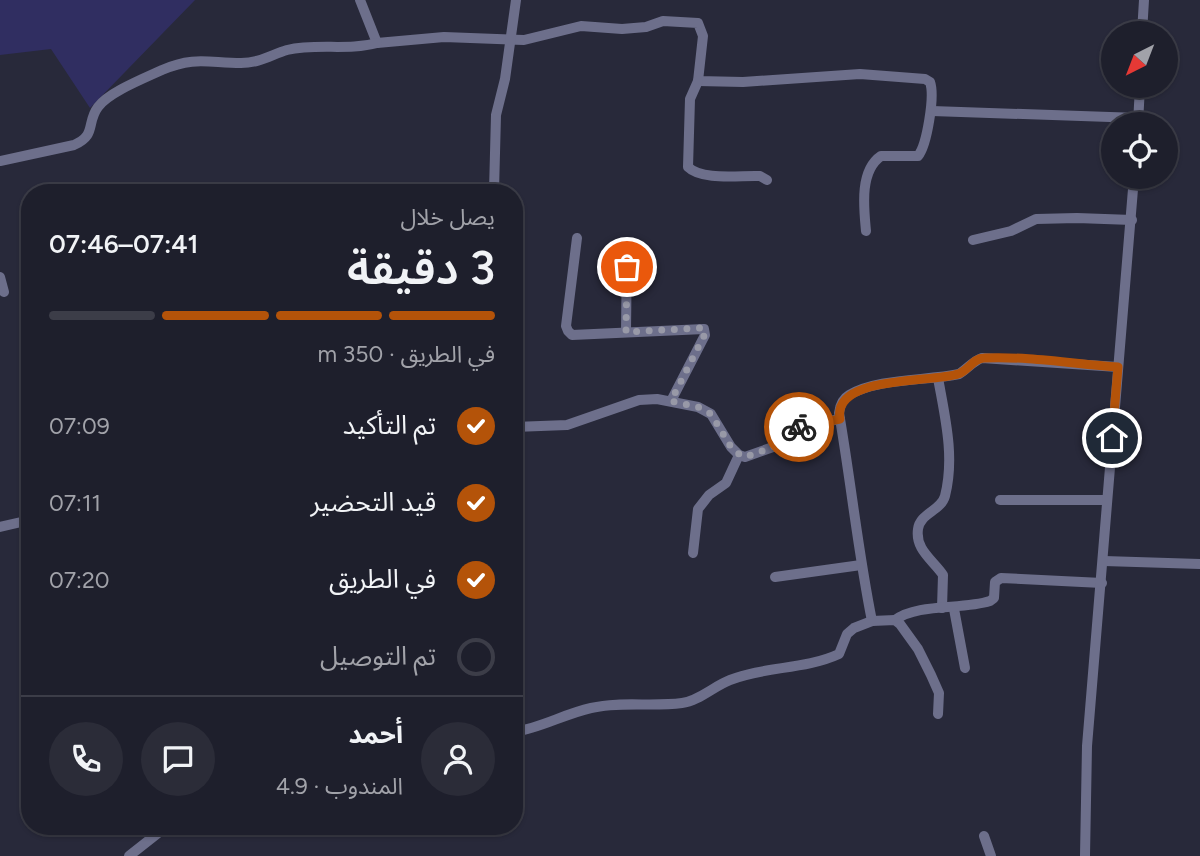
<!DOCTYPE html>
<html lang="ar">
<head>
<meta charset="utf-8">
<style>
  :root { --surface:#1e1f2c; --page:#2b2c38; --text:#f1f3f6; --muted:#a1a2a9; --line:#3c3d48; --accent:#b45309 }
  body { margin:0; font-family:Figtree,"Noto Sans Arabic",sans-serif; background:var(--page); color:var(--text); direction:rtl; height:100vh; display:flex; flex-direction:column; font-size:26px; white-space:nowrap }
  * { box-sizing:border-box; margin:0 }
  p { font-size:23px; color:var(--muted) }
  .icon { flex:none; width:38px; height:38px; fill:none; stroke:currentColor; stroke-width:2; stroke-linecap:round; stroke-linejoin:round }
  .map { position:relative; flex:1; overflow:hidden; direction:ltr }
  .side { position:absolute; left:21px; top:184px; width:502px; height:651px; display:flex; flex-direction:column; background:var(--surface); border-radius:28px; box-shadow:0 2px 5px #0004,0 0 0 2px var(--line); direction:rtl }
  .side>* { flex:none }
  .needle { width:46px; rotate:222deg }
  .fabs { position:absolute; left:1101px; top:21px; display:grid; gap:14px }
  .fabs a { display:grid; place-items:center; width:77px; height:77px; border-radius:50%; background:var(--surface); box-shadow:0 2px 5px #0004,0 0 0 2px var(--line); font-size:35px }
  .pin { position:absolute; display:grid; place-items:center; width:60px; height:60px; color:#fff; margin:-30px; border:4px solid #fff; border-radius:50%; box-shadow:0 2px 7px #0007 }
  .courier { position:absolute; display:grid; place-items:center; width:70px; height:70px; margin:-35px; border:5px solid #b45309; border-radius:50%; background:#fff; color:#222; box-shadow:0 2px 9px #0007 }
  .headline em { font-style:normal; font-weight:600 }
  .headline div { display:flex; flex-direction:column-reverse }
  .headline { display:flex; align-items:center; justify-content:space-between; height:119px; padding:0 28px }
  h1 { font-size:46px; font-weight:600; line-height:52px }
  .bar { display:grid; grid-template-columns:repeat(4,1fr); gap:10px 7px; align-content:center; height:84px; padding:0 28px }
  .bar i { height:9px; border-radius:5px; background:var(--line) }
  .bar .on { background:var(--accent) }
  .bar p { grid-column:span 4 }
  .line { display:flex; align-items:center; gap:18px; padding:0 28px; border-top:2px solid var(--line) }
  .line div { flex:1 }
  .round { display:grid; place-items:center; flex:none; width:74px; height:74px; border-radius:37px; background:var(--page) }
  ol { padding:0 28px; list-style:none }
  li { display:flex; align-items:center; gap:21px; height:77px }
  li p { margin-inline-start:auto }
  li .icon { padding:7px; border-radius:50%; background:var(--accent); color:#fff; stroke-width:4 }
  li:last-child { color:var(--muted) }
  li i { width:38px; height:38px; border:4px solid var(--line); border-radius:50% }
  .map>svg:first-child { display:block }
  .green { fill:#302e61 }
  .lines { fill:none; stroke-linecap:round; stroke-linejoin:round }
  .minor { stroke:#6d6f8b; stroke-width:10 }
  .done { stroke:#9899a7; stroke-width:7; stroke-dasharray:0 12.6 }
  .route { stroke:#b45309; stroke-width:9 }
</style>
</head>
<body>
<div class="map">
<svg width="1200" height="856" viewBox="0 0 1200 856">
  <rect width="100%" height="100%" fill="#28293a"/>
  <path class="green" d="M 0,0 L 195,0 L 90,108 L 51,49 L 0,55 Z"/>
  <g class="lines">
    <g class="minor">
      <path d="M 360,0 L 377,43 L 444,37 L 524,40 L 581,26 L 622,29 L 646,27 L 663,21 L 698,23 L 703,36 L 698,81 L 743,82 L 860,74 L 925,79 L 930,82 C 935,96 927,145 918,156 L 881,156 C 859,171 864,209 866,231"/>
      <path d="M 1142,33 L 1144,0"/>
      <path d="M 698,81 L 690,99 L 688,167 C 702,181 741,175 760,176 L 767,180"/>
      <path d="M 932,111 L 1139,118"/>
      <path d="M 1138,124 L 1140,86"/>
      <path d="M 0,161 L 74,145 C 97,135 86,123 98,107 C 109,92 145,78 162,70 C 194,56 209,63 241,63 C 259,63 271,55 287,50 C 317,43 348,51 377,43"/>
      <path d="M 494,191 L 496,115 L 505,79 L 516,0"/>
      <path d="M 577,238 L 566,326 L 568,331 L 572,335 L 704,329 L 705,335 L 671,401"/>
      <path d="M 973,240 L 1011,231 L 1036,219 L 1077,218 L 1132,220"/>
      <path d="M 0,277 L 4,292"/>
      <path d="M 626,332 L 627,246"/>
      <path d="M 938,378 C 945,417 955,457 945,496 C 941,511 920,513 918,529 C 915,550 933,560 943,575 L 942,608"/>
      <path d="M 514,427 L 567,425 L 639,400 L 657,399 L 698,407 L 711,414 L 731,447 L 739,455 L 745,457 L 773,447 L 797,427 L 840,419"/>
      <path d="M 1000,500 L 1107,500"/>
      <path d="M 0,527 L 30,520"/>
      <path d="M 693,553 L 698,509 L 709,495 L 726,483 L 739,455"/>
      <path d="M 1104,561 L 1200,564"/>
      <path d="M 775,577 L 861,565"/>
      <path d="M 954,609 L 965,668"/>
      <path d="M 895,620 C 918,603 962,610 990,601 L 994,598 L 995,582 L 1001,578 L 1102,583"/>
      <path d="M 872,621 C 858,552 851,482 839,413 C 840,405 842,399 849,395 C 878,378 926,381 959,374 C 967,369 973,361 982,358 L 1118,367"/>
      <path d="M 514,732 C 541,728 564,714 591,708 C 621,701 651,707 682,703 C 699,701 714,686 730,680 C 765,666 804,670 839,654 L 847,634 L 854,628 L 872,621 L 895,620 L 900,624 L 918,649 L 931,675 L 939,693 L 938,714"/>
      <path d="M 984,836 L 991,856"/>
      <path d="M 129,856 L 167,826"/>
      <path d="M 1085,856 L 1087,746 L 1134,177"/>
    </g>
  </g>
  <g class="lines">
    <path class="done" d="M 627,267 L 626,332 L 700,328 L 706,332 L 671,401 L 698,407 L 711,414 L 731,447 L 739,454 L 745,457 L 773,447 L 799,427"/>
    <path class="route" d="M 799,427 L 840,419 C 832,375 931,383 958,374 C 968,371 973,358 984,358 C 1028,356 1074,364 1118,367 L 1112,438"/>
  </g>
</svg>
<div class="fabs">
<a><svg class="needle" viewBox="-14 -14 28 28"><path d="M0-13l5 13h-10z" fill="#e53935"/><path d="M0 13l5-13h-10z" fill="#a1a2a9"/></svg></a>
<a><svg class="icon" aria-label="locate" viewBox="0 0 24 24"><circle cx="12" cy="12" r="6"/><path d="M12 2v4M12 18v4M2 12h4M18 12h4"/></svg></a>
</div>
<div class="pin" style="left:627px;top:267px;background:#ea580c"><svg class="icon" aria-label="bag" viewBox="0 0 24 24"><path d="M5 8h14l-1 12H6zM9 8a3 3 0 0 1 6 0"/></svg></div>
<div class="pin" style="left:1112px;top:438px;background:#1f2937"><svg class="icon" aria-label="home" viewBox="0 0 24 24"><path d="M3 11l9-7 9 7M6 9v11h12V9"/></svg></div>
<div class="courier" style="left:799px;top:427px"><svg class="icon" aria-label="bike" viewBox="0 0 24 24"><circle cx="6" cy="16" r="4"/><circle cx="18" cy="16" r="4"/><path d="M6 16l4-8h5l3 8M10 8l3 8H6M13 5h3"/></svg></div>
<section class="side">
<div class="headline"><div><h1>3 دقيقة</h1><p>يصل خلال</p></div><em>07:41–07:46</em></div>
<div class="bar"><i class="on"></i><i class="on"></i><i class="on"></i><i></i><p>في الطريق · 350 m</p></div>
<ol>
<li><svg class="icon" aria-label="check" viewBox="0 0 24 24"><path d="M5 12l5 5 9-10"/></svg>تم التأكيد<p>07:09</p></li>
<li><svg class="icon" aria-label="check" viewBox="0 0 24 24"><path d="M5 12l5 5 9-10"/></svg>قيد التحضير<p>07:11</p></li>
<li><svg class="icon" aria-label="check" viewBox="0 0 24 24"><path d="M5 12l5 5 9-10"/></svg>في الطريق<p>07:20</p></li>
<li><i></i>تم التوصيل</li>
</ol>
<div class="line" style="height:126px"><a class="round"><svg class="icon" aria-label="person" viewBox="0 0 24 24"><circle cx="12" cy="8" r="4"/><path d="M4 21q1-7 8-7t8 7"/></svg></a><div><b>أحمد</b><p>المندوب · 4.9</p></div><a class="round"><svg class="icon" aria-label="chat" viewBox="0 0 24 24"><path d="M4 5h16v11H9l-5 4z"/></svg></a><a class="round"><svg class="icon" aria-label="phone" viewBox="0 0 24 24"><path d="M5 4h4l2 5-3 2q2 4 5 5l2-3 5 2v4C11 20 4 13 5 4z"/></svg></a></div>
</section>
</div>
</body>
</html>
